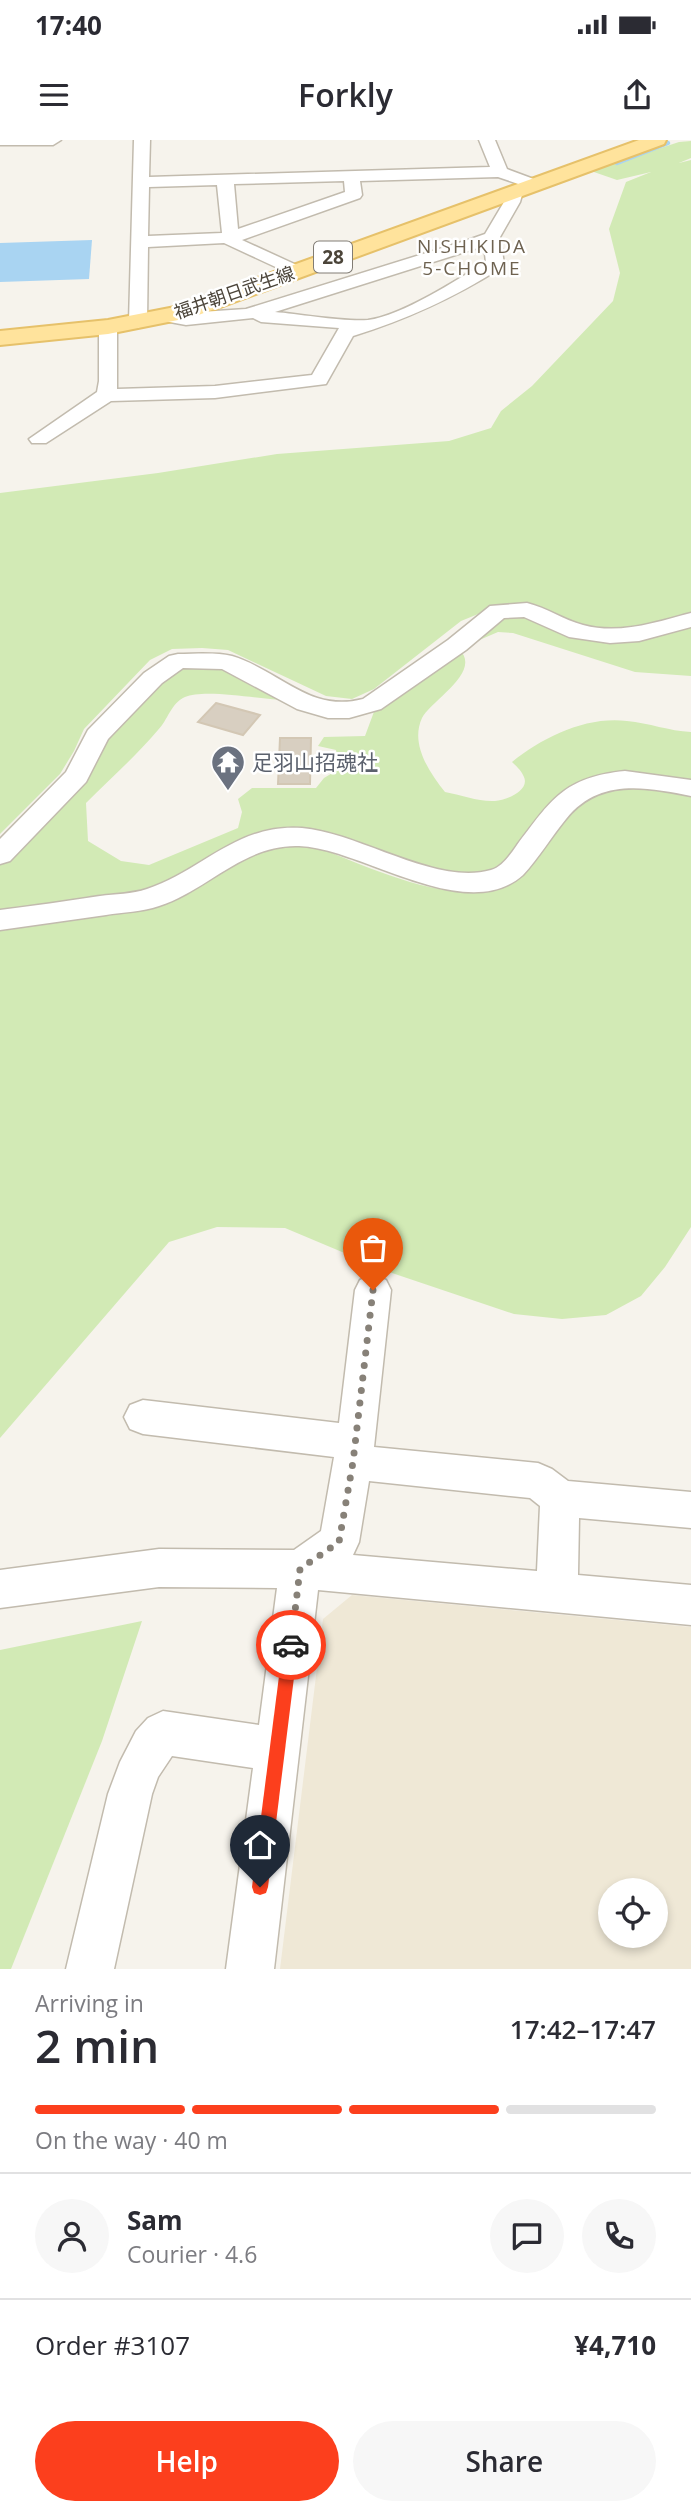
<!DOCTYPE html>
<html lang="en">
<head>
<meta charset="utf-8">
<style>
  :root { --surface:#fff; --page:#f7f7f7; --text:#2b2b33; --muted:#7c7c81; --line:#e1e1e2; --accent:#fc3f1d }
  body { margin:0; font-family:"Open Sans","Noto Sans JP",sans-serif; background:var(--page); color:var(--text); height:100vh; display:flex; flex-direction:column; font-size:26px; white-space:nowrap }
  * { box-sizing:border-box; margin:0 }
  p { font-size:23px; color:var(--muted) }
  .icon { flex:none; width:38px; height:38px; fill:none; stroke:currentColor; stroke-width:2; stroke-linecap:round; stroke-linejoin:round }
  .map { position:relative; height:1829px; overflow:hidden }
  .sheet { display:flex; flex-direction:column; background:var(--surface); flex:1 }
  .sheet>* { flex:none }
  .buttons { position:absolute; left:598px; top:1738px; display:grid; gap:14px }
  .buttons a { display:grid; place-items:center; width:70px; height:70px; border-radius:50%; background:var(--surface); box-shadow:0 4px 10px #0003; font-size:35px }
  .pin { position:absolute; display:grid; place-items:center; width:60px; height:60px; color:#fff; margin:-72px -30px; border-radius:50% 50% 50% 0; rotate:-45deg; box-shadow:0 0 7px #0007 }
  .pin .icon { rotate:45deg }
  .courier { position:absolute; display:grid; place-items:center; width:70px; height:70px; margin:-35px; border:5px solid #fc3f1d; border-radius:50%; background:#fff; color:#222; box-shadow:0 2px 9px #0007 }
  .headline em { font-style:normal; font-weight:600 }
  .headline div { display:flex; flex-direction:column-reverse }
  .headline { display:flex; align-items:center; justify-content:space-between; height:119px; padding:0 35px }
  h1 { font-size:46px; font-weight:600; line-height:52px }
  .bar { display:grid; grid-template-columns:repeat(4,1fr); gap:10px 7px; align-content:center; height:84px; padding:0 35px }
  .bar i { height:9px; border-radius:5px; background:var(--line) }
  .bar .selected { background:var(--accent) }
  .bar p { grid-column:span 4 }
  .line { display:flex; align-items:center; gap:18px; padding:0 35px; border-top:2px solid var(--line) }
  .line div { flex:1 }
  .round { display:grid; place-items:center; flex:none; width:74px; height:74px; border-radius:37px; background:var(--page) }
  .cta { display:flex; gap:14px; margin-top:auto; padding:14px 35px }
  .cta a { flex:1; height:80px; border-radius:42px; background:var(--accent); color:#fff; font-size:28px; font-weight:600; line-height:80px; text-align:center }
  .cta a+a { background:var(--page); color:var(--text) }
  .status { display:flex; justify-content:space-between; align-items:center; height:49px; padding:0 35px; background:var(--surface); direction:ltr }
  .status svg { height:19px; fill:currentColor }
  header { display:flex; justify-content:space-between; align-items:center; height:91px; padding:0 35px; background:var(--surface); font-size:32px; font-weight:600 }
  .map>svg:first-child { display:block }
  .education { fill:#efe8d6; fill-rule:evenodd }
  .green { fill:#d2eab5 }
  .water { fill:#a9d4f2 }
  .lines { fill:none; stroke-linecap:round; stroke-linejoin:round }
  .stream { stroke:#a9d4f2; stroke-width:4.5 }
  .building { fill:#d8cfc1; stroke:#d3c7b4; stroke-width:2 }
  .minor-casing { stroke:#c2bbae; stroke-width:3 }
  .major-casing { stroke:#e6c16a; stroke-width:4 }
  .minor { fill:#fff; fill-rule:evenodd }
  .major { fill:#ffe39c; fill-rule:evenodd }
  .route { fill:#fc3f1d }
  .done { stroke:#878178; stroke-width:7; stroke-dasharray:0 12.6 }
  .labels { text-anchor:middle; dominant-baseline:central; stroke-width:5; stroke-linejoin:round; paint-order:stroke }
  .far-street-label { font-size:18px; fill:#4b4439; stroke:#fff }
  .far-neighbourhood-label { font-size:19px; letter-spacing:2px; fill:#6e6250; stroke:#fff }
  .shield { fill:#fff; stroke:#817c74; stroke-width:2 }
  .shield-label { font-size:19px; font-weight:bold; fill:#4b4439 }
  .worship-label { font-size:21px; fill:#5b616d; stroke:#fff; text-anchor:start }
</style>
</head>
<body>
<div class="status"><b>17:40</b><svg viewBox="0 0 49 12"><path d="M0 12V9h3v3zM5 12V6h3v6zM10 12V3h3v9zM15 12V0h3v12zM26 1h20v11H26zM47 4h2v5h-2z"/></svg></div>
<header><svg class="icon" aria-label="menu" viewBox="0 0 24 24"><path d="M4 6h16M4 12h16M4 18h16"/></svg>Forkly<svg class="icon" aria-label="share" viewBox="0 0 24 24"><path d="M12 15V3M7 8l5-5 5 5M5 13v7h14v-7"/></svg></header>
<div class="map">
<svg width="691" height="1829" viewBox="0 0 691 1829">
  <rect width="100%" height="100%" fill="#f6f3ec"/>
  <path class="education" d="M 352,1455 L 691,1487 L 691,1829 L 280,1829 L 323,1479 ZM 611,1750 L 656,1750 L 656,1796 L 611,1796 Z"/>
  <g class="green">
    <path d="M 691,1 L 691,18 L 679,23 L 691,20 L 691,477 L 617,492 L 493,468 L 461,481 L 374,549 L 352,559 L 326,556 L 228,510 L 202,508 L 172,509 L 150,520 L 84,589 L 74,611 L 60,634 L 0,694 L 0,353 L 158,333 L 277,314 L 449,301 L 491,288 L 501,271 L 532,246 L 613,161 L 620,133 L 609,89 L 626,42 L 651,32 L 617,40 L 591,31 L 679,2 Z"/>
    <path d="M 515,472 L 565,493 L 691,485 L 691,536 L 635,532 L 513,493 L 498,492 L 477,501 L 499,476 Z"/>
    <path d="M 459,509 C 483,532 431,560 422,578 C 410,604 429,632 445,652 C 461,655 479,662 495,661 C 507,660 532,650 523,635 C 521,630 516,626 512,622 C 543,597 586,576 627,581 C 649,583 669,591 691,592 L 691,641 L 643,633 L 613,636 L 499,730 L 457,735 L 427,728 L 318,692 L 143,753 L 0,773 L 0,725 L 58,669 L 104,597 L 173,526 L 222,526 L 287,560 C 263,560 205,548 185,557 C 171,563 168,580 158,590 C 136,616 110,639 86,663 L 88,701 L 121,721 L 149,725 L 238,688 L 242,672 L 238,659 L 252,648 L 316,648 L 324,638 L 339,629 L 336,610 L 318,606 L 324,597 L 365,596 L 375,569 Z"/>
    <path d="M 611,646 L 691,651 L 691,1087 L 665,1127 L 641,1156 L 606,1175 L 562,1179 L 514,1174 L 392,1133 L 285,1088 L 217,1087 L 169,1102 L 0,1298 L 0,791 L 98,777 L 164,764 L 260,709 L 301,704 L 317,707 C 363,725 431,757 480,751 L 572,664 Z"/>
    <path d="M 142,1481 L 102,1601 L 11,1829 L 0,1829 L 0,1510 Z"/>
  </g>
  <path class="water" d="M 92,100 L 89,139 L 0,142 L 0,103 Z"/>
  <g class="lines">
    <path class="stream" d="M 617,23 L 668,3"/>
  </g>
  <g class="building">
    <path d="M 216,563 L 260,575 L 243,595 L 198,582 Z"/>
    <path d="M 280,598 L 311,598 L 310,644 L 278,644 Z"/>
  </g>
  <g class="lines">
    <g class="minor-casing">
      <g id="minor">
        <path d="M 0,0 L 61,0 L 53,5 L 0,5 Z"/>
        <path d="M 134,0 L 150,0 L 149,37 L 490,27 L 479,0 L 495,0 L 507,29 L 539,41 L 541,44 L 533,49 L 498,37 L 360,41 L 362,55 L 360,58 L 242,100 L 301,127 L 304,131 L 295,136 L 224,103 L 148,107 L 147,182 L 138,188 L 129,182 ZM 344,41 L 345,52 L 238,89 L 234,44 ZM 217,45 L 222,93 L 148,96 L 149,47 Z"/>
        <path d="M 515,46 L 523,51 L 520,62 L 500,97 L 504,124 L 501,128 C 453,158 408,179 353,196 L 326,244 L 215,258 L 111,261 L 46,303 L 32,303 L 29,299 L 97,252 L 99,241 L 99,187 L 108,181 L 117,187 L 117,249 L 215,246 L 312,235 L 339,188 L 261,182 L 253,178 L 186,185 L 159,180 L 157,176 L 166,170 L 186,173 L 246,169 L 468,100 L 485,94 L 504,62 L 507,51 ZM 484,106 L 486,122 C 457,140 401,176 368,180 C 345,182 299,174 275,172 Z"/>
        <path d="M 527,463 C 547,468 564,480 583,485 C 620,495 656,482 691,473 L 691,487 L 639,501 L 610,503 L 569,497 L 524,477 L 504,478 L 466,510 L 381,569 L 349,578 L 328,578 L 297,569 L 222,529 L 183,528 L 162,543 L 108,599 L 86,642 L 10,721 L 0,724 L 0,699 L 66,632 L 88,590 L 144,533 L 169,516 L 178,514 C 195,514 216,512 232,516 C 281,531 309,573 363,559 L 448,500 L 490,466 Z"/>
        <path d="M 625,631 L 691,640 L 691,656 C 645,647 599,638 566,679 C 551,697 539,718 523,735 C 466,786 362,708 299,706 C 244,704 208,750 159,766 C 142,772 123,772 106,775 C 71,780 35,785 0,790 L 0,770 C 33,766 66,761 100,756 C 115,754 132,754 147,749 C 202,731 237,683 302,688 C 360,693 436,746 491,730 C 502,727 510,715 517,705 C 551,660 564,637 625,631 Z"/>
        <path d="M 373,1135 L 386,1140 L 391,1150 L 374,1307 L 538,1323 L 552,1329 L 568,1341 L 691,1352 L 691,1388 L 579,1378 L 578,1435 L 691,1445 L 691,1485 L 318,1450 L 274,1829 L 226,1829 L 253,1628 L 172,1616 L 158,1637 L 152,1654 L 114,1829 L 66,1829 L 108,1654 L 120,1622 L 136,1591 L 148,1578 L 163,1571 L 259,1585 L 277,1448 L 159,1447 L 0,1468 L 0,1430 L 159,1409 L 294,1410 L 321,1391 L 334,1317 L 143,1294 L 130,1289 L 124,1277 L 130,1265 L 143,1260 L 339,1283 L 355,1150 L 360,1140 ZM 369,1341 L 530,1358 L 540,1366 L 537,1431 L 353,1415 L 359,1402 Z"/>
      </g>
    </g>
    <g class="major-casing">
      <path id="major" d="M 639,0 L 666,0 L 664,4 L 193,177 L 108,194 L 0,205 L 0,191 L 108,180 L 180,166 Z"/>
    </g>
    <use href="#minor" class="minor"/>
    <use href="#major" class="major"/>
  </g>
  <path class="route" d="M 291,1498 L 296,1500 L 298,1505 L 268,1747 L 266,1753 L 260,1755 L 254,1753 L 252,1747 L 283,1505 L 285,1500 Z"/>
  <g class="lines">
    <path class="done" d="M 291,1505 L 300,1429 L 339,1402 L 353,1322 L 373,1150"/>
  </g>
  <defs>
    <g id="temple-pin" transform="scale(1.75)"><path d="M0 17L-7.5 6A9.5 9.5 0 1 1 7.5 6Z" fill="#6b7280" stroke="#fff"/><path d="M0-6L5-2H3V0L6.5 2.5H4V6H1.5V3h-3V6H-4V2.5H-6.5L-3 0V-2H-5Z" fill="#fff"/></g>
  </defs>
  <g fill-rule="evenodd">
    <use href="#temple-pin" x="228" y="622"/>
  </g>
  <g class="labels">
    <g class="far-street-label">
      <text transform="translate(234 152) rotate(-19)">福井朝日武生線</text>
    </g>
    <g class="far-neighbourhood-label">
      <text x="472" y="106">NISHIKIDA<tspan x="472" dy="22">5-CHOME</tspan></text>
    </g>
    <rect class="shield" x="314" y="101.5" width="38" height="31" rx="5"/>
    <g class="shield-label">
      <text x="333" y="117">28</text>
    </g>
    <g class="worship-label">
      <text x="252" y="622">足羽山招魂社</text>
    </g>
  </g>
</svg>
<div class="buttons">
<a><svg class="icon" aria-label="locate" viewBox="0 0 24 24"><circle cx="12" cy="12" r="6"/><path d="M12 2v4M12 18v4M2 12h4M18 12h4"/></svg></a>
</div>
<div class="pin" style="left:373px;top:1150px;background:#ea580c"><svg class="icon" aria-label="bag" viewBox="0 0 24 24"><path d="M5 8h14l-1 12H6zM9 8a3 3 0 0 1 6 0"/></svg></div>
<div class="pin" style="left:260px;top:1747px;background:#1f2937"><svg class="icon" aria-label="home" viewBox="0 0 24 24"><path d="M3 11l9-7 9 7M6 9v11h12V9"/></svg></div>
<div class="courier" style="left:291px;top:1505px"><svg class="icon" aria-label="car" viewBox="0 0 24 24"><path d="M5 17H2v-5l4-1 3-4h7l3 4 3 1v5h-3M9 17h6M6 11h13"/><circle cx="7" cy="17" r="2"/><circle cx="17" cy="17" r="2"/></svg></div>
</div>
<section class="sheet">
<div class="headline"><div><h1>2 min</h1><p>Arriving in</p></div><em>17:42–17:47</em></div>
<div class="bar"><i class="selected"></i><i class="selected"></i><i class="selected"></i><i></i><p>On the way · 40 m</p></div>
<div class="line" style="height:126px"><a class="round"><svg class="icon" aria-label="person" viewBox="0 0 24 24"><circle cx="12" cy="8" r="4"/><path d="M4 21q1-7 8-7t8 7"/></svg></a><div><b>Sam</b><p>Courier · 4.6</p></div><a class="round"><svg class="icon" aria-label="chat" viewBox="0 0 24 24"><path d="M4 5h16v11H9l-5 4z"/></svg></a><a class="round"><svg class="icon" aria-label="phone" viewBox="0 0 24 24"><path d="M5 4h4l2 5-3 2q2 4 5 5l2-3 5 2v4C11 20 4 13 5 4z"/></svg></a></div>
<div class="line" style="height:91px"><div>Order #3107</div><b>¥4,710</b></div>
<div class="cta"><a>Help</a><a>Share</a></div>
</section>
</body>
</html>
